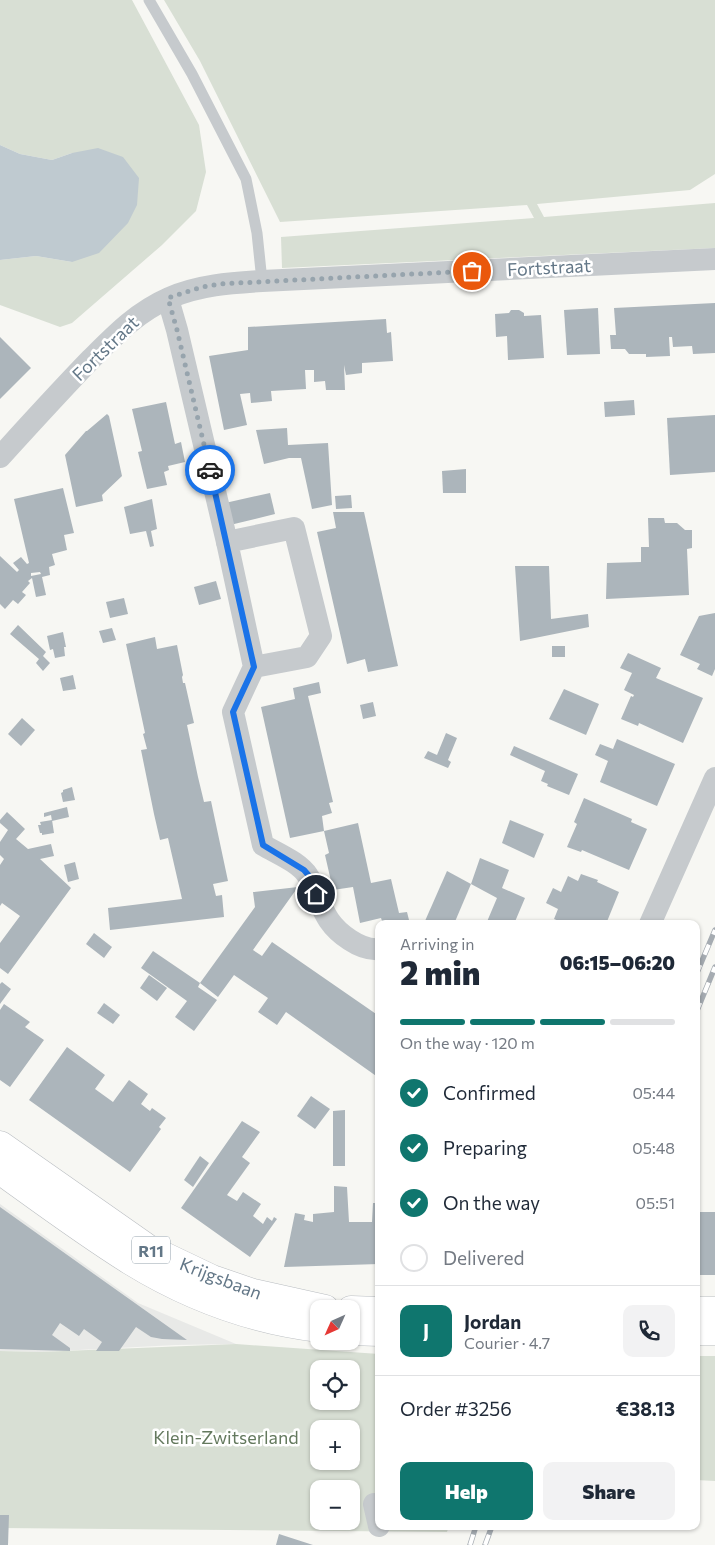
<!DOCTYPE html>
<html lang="en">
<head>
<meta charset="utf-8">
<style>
  :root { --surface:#fff; --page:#f2f2f3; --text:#1f2937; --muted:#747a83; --line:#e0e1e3; --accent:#0f766e }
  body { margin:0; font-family:Commissioner,sans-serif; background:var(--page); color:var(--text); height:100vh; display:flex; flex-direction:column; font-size:19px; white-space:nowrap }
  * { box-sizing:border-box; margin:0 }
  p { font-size:16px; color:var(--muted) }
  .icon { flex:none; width:28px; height:28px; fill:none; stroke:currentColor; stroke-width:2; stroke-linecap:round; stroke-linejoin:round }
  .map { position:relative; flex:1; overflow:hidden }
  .sheet { position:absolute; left:375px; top:920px; width:325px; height:610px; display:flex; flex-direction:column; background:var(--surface); border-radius:10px; box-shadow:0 1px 4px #0004 }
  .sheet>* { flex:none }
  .needle { width:32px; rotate:225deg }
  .tools { position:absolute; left:310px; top:1300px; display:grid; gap:10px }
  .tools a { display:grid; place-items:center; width:50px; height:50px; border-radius:10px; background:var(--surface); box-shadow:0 1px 4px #0004; font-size:25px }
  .pin { position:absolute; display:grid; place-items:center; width:42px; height:42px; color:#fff; margin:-21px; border:2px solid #fff; border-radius:50%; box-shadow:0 1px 5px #0007 }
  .courier { position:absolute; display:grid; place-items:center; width:50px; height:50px; margin:-25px; border:4px solid #1a73e8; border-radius:50%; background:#fff; color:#222; box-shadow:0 1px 6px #0007 }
  .headline em { font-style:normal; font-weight:800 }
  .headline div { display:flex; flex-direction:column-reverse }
  .headline { display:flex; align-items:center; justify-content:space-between; height:85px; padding:0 25px }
  h1 { font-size:32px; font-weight:800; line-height:38px }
  .bar { display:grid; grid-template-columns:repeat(4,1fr); gap:8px 5px; align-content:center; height:60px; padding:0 25px }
  .bar i { height:6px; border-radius:4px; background:var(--line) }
  .bar .selected { background:var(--accent) }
  .bar p { grid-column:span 4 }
  .line { display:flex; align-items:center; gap:12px; padding:0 25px; border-top:1px solid var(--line) }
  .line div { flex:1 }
  .round { display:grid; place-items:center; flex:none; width:52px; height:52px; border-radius:10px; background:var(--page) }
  ol { padding:0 25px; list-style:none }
  li { display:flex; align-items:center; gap:15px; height:55px }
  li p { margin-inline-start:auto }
  li .icon { padding:5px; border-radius:50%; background:var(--accent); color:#fff; stroke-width:4 }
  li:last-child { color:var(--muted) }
  li i { width:28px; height:28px; border:2px solid var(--line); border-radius:50% }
  .action { display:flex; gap:10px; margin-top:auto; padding:10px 25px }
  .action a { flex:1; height:58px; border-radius:10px; background:var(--accent); color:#fff; font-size:20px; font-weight:800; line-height:58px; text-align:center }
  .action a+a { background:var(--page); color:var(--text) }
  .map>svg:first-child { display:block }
  .built { fill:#e8e9e7 }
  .green { fill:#d8dfd4; fill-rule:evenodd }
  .water { fill:#bfcad0 }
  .building { fill:#acb5bb; fill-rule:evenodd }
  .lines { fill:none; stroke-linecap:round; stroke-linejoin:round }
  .primary-casing { stroke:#b9bdc1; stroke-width:29 }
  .service { stroke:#c6cacd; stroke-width:11 }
  .minor { stroke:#c6cacd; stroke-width:22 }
  .primary { stroke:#fff; stroke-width:28 }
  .rail-casing { stroke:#a6acb2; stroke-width:5.5 }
  .rail { stroke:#fff; stroke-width:4; stroke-dasharray:11; stroke-linecap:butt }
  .done { stroke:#97a4ad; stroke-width:5; stroke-dasharray:0 9 }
  .route { stroke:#1a73e8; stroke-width:6 }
  .labels { text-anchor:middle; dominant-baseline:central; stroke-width:5; stroke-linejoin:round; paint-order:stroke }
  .shield { fill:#fff; stroke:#92a0ab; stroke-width:1 }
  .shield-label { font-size:16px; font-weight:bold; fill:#637787 }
  .street-label { font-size:18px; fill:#637787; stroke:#fff }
  .park-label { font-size:18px; fill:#64795e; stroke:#fff }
</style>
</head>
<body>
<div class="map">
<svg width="715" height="1545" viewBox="0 0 715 1545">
  <rect width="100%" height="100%" fill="#f7f7f3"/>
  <path class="built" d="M 0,1204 L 138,1303 L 236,1344 L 176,1345 L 39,1352 L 0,1351 Z"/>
  <g class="green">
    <path d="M 0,0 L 132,0 L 199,125 L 206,172 L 196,211 L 162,245 L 72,323 L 60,327 L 0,305 L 0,260 L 36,256 L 72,262 L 72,153 L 52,160 L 20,154 L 0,145 Z"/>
    <path d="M 164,0 L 715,0 L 715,174 L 690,190 L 537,204 L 544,217 L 715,203 L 715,248 L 282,268 L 281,237 L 534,218 L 527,205 L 280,222 L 200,61 Z"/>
    <path d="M 236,1344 L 379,1354 L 379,1526 L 449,1526 L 447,1532 L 0,1528 L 0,1351 L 39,1352 ZM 319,1369 L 351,1369 L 351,1401 L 319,1401 ZM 319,1429 L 351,1429 L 351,1461 L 319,1461 ZM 319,1489 L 351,1489 L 351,1521 L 319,1521 Z"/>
    <path d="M 696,1356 L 715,1356 L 715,1481 L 696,1480 Z"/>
  </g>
  <path class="water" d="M 0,145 L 20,154 L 52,160 L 72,153 L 98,148 L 123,157 L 139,178 L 137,205 L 128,223 L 99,253 L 72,262 L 36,256 L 0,260 Z"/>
  <g class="building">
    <path d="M 715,303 L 715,353 L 693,354 L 692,346 L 673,347 L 672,337 L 669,337 L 670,356 L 646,357 L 646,354 L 629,354 L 625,349 L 611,349 L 610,335 L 616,335 L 614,308 Z"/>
    <path d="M 598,308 L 600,354 L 567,355 L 564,310 Z"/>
    <path d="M 511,310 L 519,310 L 524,313 L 524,316 L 541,315 L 544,358 L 508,360 L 507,336 L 496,337 L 495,314 L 509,313 Z"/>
    <path d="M 386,319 L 387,333 L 391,332 L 393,361 L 362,363 L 362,373 L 346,375 L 344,365 L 345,390 L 326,390 L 325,381 L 314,382 L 314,370 L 305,370 L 306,389 L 271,391 L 272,401 L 251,403 L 250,393 L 240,394 L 247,425 L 224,430 L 209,356 L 248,350 L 248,327 Z"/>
    <path d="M 0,337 L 31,368 L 0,399 Z"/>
    <path d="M 634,400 L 635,415 L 605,417 L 604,402 Z"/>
    <path d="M 166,402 L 175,444 L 181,442 L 185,462 L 168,466 L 169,470 L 164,472 L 167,485 L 147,489 L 138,452 L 142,451 L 132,409 Z"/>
    <path d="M 107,414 L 109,416 L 122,476 L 102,495 L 103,501 L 76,507 L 65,455 L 86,431 L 87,431 Z"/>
    <path d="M 715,415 L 715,472 L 670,475 L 667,418 Z"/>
    <path d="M 287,428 L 288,445 L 328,443 L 332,505 L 312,509 L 301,458 L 289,458 L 264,464 L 256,430 Z"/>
    <path d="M 466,469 L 466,493 L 443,493 L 442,471 Z"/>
    <path d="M 63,488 L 74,533 L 64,535 L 67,550 L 52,554 L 55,565 L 49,567 L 50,575 L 42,577 L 46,595 L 36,597 L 32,578 L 28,581 L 30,583 L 22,592 L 26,595 L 18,604 L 13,600 L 5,609 L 0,604 L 0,556 L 17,572 L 19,570 L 13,563 L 21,557 L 27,564 L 29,563 L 14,499 ZM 40,572 L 41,574 L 31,576 L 31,573 Z"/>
    <path d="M 270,493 L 275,514 L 230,525 L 225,503 Z"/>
    <path d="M 351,495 L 352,508 L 336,509 L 335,496 Z"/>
    <path d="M 152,499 L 157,529 L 151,531 L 154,546 L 150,547 L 146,531 L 130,534 L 124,507 Z"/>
    <path d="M 333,512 L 364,512 L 398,666 L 368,672 L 365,659 L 347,664 L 317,532 L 336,528 Z"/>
    <path d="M 648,518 L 664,518 L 665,523 L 677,523 L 685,530 L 692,530 L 692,548 L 687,549 L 689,595 L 606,599 L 607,563 L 641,562 L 641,547 L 649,547 Z"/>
    <path d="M 515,566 L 549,566 L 551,619 L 588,614 L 589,627 L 520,641 Z"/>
    <path d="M 216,581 L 221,599 L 199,605 L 194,587 Z"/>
    <path d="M 124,598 L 128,614 L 110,618 L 106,602 Z"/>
    <path d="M 715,613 L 715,669 L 712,676 L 697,669 L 700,664 L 680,655 L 699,616 Z"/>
    <path d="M 18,625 L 46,652 L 43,656 L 50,663 L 43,671 L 36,663 L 39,659 L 10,634 Z"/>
    <path d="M 112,628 L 116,640 L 103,643 L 99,631 Z"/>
    <path d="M 63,632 L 66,647 L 64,647 L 65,656 L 55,658 L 53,649 L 50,650 L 47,636 Z"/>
    <path d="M 155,637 L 157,649 L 177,645 L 183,675 L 182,677 L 183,683 L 185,683 L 194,723 L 187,725 L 198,777 L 204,802 L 211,801 L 228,881 L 213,884 L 216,896 L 222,895 L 224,917 L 110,930 L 108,908 L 182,899 L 168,838 L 160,840 L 154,814 L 141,750 L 147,749 L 143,734 L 145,733 L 126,644 Z"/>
    <rect x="552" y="646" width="13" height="11"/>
    <path d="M 628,653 L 661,668 L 656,678 L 703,698 L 683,743 L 639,723 L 638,726 L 621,719 L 631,696 L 633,697 L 634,695 L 624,690 L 632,673 L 620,668 Z"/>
    <path d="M 73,675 L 76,689 L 63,691 L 60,678 Z"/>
    <path d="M 319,682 L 321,693 L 308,696 L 333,802 L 329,803 L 332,813 L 322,816 L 324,831 L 290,838 L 261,707 L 295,699 L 293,688 Z"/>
    <path d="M 564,689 L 599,704 L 586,735 L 549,719 Z"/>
    <path d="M 373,702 L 376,716 L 363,719 L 360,705 Z"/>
    <path d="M 22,718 L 35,730 L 21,746 L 8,734 Z"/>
    <path d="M 446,733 L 457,738 L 448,760 L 451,762 L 448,768 L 424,758 L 428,751 L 437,755 Z"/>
    <path d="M 617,739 L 675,764 L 657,806 L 600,782 L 608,761 L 595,755 L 600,744 L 613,749 Z"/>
    <path d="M 514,746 L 578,774 L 569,795 L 547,786 L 548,784 L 541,781 L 545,771 L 510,755 Z"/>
    <path d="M 72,787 L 75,800 L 63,802 L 61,793 L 63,792 L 63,790 Z"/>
    <path d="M 584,798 L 632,819 L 631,822 L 647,829 L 629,870 L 582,850 L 581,852 L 567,847 L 577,824 L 574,822 Z"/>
    <path d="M 67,807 L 69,817 L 52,821 L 51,815 L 44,817 L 44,813 Z"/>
    <path d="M 7,812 L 25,829 L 16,839 L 28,849 L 51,844 L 54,856 L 40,859 L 71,888 L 8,974 L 0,968 L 0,943 L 20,916 L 2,903 L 0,906 L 0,865 L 4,859 L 0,855 L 0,842 L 8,830 L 0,823 L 0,820 Z"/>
    <path d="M 52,820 L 54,833 L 42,835 L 42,833 L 40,833 L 38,825 L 41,825 L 40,822 Z"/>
    <path d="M 510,820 L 544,834 L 534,858 L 502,843 Z"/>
    <path d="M 358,823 L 371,883 L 391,879 L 399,913 L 407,912 L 410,924 L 383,924 L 381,918 L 360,923 L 353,887 L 333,890 L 325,855 L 329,853 L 324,831 Z"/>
    <path d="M 480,858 L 509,870 L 502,888 L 525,898 L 514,924 L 486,924 L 497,898 L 471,884 Z"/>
    <path d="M 75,862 L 79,879 L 68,882 L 64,865 Z"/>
    <path d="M 447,871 L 471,884 L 454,924 L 432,924 L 425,921 Z"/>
    <path d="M 581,874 L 598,880 L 597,882 L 619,892 L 606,924 L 566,924 L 554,919 L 558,909 L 546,903 L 553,888 L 561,892 L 568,876 L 578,881 Z"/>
    <path d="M 298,887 L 253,950 L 262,956 L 272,942 L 379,1016 L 379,1078 L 286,1012 L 277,1025 L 258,1012 L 268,998 L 234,975 L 218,997 L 200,983 L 198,987 L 217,1000 L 194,1031 L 175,1017 L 187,1001 L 141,968 L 153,951 L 200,983 L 255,907 L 253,892 Z"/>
    <path d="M 94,933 L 112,947 L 104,958 L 86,944 Z"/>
    <path d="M 149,975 L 167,988 L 157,1001 L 140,988 Z"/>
    <path d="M 2,982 L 11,989 L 0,1004 L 0,984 Z"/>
    <path d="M 104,1003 L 120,1015 L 113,1024 L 97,1013 Z"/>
    <path d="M 4,1004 L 30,1022 L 25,1027 L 44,1040 L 10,1087 L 0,1080 L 0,1010 Z"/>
    <path d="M 67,1047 L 105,1075 L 95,1089 L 113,1102 L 129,1080 L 148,1094 L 141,1104 L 150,1111 L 152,1108 L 166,1118 L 159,1127 L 161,1129 L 130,1172 L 29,1100 Z"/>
    <path d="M 311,1096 L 330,1109 L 315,1129 L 297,1116 Z"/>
    <path d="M 345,1110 L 345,1166 L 333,1166 L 333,1111 Z"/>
    <path d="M 242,1121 L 260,1132 L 242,1157 L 250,1163 L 227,1195 L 237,1201 L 243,1192 L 261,1204 L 253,1216 L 263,1224 L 267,1217 L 272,1221 L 274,1217 L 277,1219 L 250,1257 L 181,1208 Z"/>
    <path d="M 200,1156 L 209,1163 L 193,1187 L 184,1180 Z"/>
    <path d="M 334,1186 L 347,1187 L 349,1222 L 372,1222 L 373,1203 L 379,1203 L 379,1264 L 284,1267 L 295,1213 L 305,1215 L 304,1220 L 313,1222 L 313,1214 L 334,1212 Z"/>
    <path d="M 0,1207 L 94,1274 L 187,1340 L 162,1339 L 151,1337 L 136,1327 L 119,1351 L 96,1351 L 102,1342 L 84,1329 L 79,1336 L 60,1323 L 52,1335 L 70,1348 L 70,1351 L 0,1349 Z"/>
    <rect x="696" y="1212" width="19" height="63"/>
    <path d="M 0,1515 L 9,1515 L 8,1545 L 0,1545 Z"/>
    <path d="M 279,1534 L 313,1545 L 276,1545 Z"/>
  </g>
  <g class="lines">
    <g class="primary-casing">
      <g id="primary">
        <path d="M 0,1145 L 147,1248 L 212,1279 L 253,1293 L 325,1309"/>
        <path d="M 0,1170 C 43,1201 86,1233 131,1261 C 188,1296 252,1320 319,1328"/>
        <path d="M 351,1310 L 379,1311"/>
        <path d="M 696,1311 L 715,1311"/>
        <path d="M 351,1331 L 379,1332"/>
        <path d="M 696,1331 L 715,1331"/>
      </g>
    </g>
    <path class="service" d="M 149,0 L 192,74 L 246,179 L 257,233 L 262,281"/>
    <g class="minor">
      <path d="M 168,299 L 177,330 L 227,542"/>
      <path d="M 0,457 C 30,424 60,391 91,359 C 115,335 137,312 169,298 C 199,285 230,283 262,281 L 715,259"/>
      <path d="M 254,667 L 307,657 L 321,636 L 294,528 L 227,542 L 254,667 L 233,712 L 263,845 C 278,854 299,862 308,876 C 312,881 314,888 316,894 C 325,915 330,927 350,940 C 359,946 368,950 379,949"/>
      <path d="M 650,924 L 715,778"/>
      <path d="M 374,1504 L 379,1526"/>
    </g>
    <use href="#primary" class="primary"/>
    <g class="rail-casing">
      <g id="rail">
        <path d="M 696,975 L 715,930"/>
        <path d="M 696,1013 L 715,967"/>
        <path d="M 470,1545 L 476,1526"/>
        <path d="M 485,1545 L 492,1526"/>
      </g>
    </g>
    <use href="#rail" class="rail"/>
  </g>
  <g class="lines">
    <path class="done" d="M 210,470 L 177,330 L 168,298 L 202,287 L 219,284 L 472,271"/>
    <path class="route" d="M 210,470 L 254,667 L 233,712 L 263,845 L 304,870 L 310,877 L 316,894"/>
  </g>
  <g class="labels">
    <rect class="shield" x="132" y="1236.5" width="38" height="27" rx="4"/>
    <g class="shield-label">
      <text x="151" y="1250">R11</text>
    </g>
    <g class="street-label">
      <text transform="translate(549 267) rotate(-3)">Fortstraat</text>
      <text transform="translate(105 348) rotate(-44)">Fortstraat</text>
      <text transform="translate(221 1278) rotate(21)">Krijgsbaan</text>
    </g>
    <g class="park-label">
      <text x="226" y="1437">Klein-Zwitserland</text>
    </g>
  </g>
</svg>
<div class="tools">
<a><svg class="needle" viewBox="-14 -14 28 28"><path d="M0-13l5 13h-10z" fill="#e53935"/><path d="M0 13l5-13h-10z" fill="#747a83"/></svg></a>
<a><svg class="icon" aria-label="locate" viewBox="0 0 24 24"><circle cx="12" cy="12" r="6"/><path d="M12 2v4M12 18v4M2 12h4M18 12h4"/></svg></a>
<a>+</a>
<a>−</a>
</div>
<div class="pin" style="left:472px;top:271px;background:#ea580c"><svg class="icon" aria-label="bag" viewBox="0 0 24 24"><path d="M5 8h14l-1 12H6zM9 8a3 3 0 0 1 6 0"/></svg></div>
<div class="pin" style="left:316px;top:894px;background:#1f2937"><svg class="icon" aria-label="home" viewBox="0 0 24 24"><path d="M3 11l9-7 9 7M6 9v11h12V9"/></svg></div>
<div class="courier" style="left:210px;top:470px"><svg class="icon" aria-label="car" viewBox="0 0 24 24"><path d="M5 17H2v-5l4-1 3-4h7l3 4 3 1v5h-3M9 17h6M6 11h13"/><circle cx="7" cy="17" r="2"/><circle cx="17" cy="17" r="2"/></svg></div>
<section class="sheet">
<div class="headline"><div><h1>2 min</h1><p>Arriving in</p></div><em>06:15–06:20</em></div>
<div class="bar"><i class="selected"></i><i class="selected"></i><i class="selected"></i><i></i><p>On the way · 120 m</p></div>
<ol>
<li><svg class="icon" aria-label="check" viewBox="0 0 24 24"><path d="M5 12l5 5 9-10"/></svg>Confirmed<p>05:44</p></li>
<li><svg class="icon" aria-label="check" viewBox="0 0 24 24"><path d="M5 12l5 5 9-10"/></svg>Preparing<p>05:48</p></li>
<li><svg class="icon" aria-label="check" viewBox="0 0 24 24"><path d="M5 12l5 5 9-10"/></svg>On the way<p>05:51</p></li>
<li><i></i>Delivered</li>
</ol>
<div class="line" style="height:90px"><b class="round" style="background:var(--accent);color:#fff">J</b><div><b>Jordan</b><p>Courier · 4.7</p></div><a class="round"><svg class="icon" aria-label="phone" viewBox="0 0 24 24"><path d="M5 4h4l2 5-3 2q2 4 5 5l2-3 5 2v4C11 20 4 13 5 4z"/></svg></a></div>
<div class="line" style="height:65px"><div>Order #3256</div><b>€38.13</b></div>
<div class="action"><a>Help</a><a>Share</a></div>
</section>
</div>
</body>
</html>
